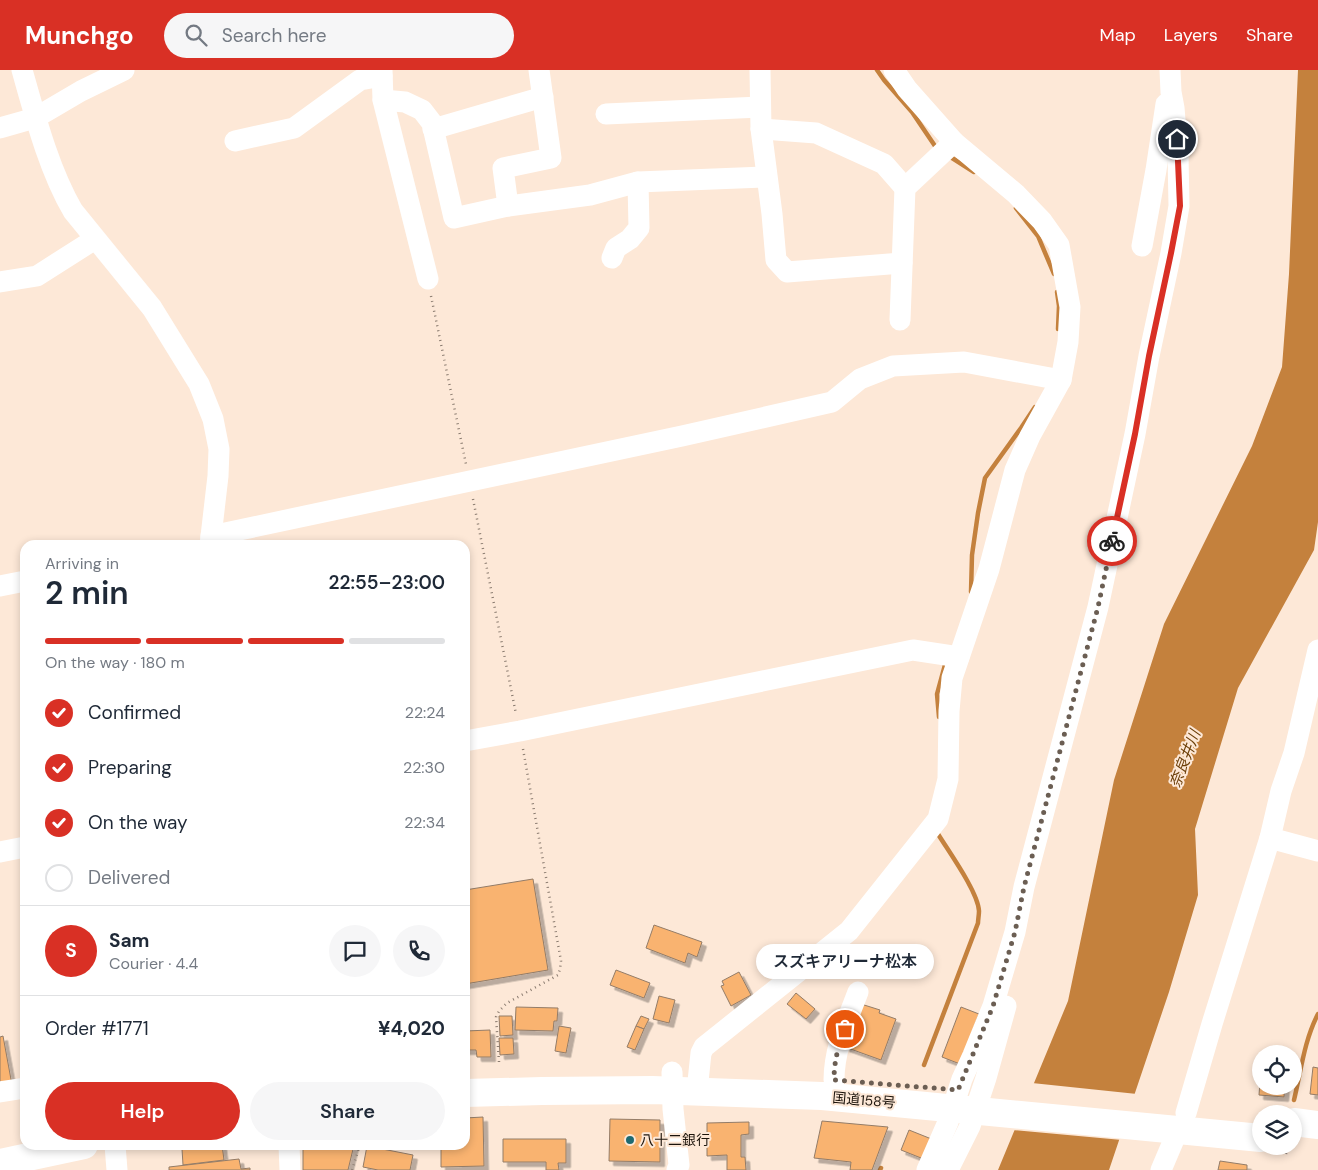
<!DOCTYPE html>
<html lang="en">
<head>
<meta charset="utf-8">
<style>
  :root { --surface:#fff; --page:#f6f6f7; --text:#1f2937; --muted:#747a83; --line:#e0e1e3; --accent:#d93025 }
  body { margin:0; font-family:"DM Sans","Noto Sans JP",sans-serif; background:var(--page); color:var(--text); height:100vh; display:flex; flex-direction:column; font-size:19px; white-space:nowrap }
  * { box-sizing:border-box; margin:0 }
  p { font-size:16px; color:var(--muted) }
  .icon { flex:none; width:28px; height:28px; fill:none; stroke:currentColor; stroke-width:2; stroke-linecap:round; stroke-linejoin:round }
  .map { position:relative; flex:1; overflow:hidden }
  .details { position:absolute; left:20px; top:470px; width:450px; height:610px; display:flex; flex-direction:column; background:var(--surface); border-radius:15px; box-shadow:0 2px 8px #0003 }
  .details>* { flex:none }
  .controls { position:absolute; left:1252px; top:975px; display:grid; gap:10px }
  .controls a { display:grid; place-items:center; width:50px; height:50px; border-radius:50%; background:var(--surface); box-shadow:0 2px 8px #0003; font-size:25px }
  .pin { position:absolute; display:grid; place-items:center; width:42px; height:42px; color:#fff; margin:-21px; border:2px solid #fff; border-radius:50%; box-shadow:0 1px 5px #0007 }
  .courier { position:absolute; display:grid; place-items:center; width:50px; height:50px; margin:-25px; border:4px solid #d93025; border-radius:50%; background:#fff; color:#222; box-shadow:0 1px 6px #0007 }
  .bubble { position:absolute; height:35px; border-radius:18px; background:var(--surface); box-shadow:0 2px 8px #0003; font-size:16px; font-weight:600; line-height:35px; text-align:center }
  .overview em { font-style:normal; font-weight:600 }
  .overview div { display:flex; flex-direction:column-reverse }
  .overview { display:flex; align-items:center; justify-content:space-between; height:85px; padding:0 25px }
  h1 { font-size:32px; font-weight:600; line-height:38px }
  .bar { display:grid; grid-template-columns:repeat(4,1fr); gap:8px 5px; align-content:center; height:60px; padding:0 25px }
  .bar i { height:6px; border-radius:4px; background:var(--line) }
  .bar .selected { background:var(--accent) }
  .bar p { grid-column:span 4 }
  .line { display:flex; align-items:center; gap:12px; padding:0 25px; border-top:1px solid var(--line) }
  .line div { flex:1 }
  .round { display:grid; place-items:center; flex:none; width:52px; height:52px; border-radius:26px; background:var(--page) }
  ol { padding:0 25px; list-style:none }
  li { display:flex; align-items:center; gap:15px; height:55px }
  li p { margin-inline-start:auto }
  li .icon { padding:5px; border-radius:50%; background:var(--accent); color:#fff; stroke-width:4 }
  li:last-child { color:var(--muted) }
  li i { width:28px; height:28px; border:2px solid var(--line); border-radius:50% }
  .button { display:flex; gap:10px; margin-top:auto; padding:10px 25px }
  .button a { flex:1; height:58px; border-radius:30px; background:var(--accent); color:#fff; font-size:20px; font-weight:600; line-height:58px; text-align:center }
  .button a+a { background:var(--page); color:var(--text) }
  header { display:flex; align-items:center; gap:30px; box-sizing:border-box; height:70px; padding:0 25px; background:var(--accent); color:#fff }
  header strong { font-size:24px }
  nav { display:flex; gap:28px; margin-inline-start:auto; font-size:18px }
  .search { width:350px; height:45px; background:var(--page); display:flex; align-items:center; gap:12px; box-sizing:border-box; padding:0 18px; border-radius:28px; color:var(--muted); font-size:19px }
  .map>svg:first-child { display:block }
  .water { fill:#c4813d }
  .pier { fill:#fde8d7 }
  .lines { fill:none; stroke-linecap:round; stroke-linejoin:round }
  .stream { stroke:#c4813d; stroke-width:4.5 }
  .building { fill:#f9b36f; stroke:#937c68; filter:url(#shadow) }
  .path { stroke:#8c7d71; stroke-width:2.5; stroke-dasharray:1 4; stroke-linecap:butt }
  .minor { stroke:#fff; stroke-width:21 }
  .highway { stroke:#fff; stroke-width:28 }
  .done { stroke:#6b5e53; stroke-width:5; stroke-dasharray:0 9 }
  .route { stroke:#d93025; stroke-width:6 }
  .poi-dot { fill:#1e6a71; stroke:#fde8d7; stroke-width:2 }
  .labels { text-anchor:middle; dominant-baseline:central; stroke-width:4; stroke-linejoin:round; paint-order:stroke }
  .street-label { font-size:14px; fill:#1c140c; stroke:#fde8d7 }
  .poi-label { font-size:14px; fill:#1c140c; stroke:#fde8d7; text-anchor:start }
  .water-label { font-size:15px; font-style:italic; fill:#6c3f09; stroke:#fde8d7 }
</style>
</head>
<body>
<header>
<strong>Munchgo</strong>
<div class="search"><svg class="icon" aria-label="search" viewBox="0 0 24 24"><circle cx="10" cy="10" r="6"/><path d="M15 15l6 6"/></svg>Search here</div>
<nav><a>Map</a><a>Layers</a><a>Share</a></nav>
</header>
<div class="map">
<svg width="1318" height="1100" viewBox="0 0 1318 1100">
  <defs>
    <filter id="shadow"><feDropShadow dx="4.5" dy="4.5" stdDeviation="0" flood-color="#0004"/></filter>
  </defs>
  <rect width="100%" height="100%" fill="#fde8d7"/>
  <path class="water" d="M 1298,0 L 1318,0 L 1318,452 L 1314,480 L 1238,618 L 1195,759 L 1198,825 L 1169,922 L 1109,1100 L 998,1100 L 1068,931 L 1114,710 L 1164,554 L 1252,376 L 1282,297 L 1289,204 Z"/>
  <path class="pier" d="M 1032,1013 L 1137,1024 L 1122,1070 L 1012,1060 Z"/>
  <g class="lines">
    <g class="stream">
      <path d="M 877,0 L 884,10 L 912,42 L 935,76 L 939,79"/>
      <path d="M 949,86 L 974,102"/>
      <path d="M 1016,138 L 1038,166 L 1054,204"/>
      <path d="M 1057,222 L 1059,236 L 1058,259"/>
      <path d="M 971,522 L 972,485 L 978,443 L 985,408 L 1021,358 L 1035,337"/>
      <path d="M 939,647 L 937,624 L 946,591"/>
      <path d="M 924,995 L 978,853 C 978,850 979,845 979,841 C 978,822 949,782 938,764"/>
      <path d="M 1294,1030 C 1301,1001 1304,971 1318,944"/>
      <path d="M 880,1100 L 881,1098"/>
    </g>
  </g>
  <g class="building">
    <path d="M 533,809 L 548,900 L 465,914 L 465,820 Z"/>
    <path d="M 654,855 L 702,872 L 697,887 L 688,883 L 685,893 L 646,878 Z"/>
    <path d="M 616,900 L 650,913 L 644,928 L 610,915 Z"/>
    <path d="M 739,902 L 751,925 L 731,936 L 721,916 L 724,915 L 722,911 Z"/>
    <path d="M 796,923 L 815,939 L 806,949 L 787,934 Z"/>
    <path d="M 659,926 L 675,930 L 669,953 L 653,949 Z"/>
    <path d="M 861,934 L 880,940 L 879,943 L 896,949 L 881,990 L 845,977 Z"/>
    <path d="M 516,937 L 558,938 L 557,951 L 554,951 L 553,961 L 515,960 Z"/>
    <path d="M 961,937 L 979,944 L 960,994 L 942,987 Z"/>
    <path d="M 499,946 L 512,946 L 513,965 L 500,966 Z"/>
    <path d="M 641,946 L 649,949 L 644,959 L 636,956 Z"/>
    <path d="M 559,956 L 571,958 L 566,983 L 555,981 Z"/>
    <path d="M 636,956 L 644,959 L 635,980 L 627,977 Z"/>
    <path d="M 490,960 L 491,987 L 477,987 L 476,980 L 465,980 L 465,961 Z"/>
    <path d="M 3,966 L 12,1015 L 0,1017 L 0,967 Z"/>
    <path d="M 499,968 L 513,968 L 514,984 L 500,985 Z"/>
    <path d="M 1313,997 L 1318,998 L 1318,1025 L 1310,1024 Z"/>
    <path d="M 1260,1011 L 1261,1016 L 1285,1016 L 1284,1027 L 1259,1025 Z"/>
    <path d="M 483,1047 L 484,1096 L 441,1097 L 441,1075 L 465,1075 L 465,1048 Z"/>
    <path d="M 610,1049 L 660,1050 L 660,1092 L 609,1091 Z"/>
    <path d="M 822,1051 L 888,1057 L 872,1100 L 850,1100 L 851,1092 L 814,1088 Z"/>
    <path d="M 749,1052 L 749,1064 L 741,1065 L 741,1087 L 745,1087 L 746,1100 L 727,1100 L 727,1085 L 707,1086 L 707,1053 Z"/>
    <path d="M 909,1060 L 934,1070 L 926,1090 L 901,1080 Z"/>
    <path d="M 503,1069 L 566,1069 L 566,1093 L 558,1093 L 559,1100 L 546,1100 L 546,1092 L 503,1092 Z"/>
    <path d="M 209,1075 L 222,1075 L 224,1090 L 183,1095 L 182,1079 Z"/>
    <path d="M 303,1075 L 354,1075 L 348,1100 L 303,1100 Z"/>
    <path d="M 367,1076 L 413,1085 L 410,1100 L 378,1100 L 363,1097 Z"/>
    <path d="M 239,1089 L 241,1099 L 250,1098 L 250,1100 L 169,1100 L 169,1097 Z"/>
    <path d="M 1220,1091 L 1247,1095 L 1247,1100 L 1218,1100 Z"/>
  </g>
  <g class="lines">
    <g class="path">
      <path d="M 431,226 L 466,394"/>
      <path d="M 473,429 L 516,644"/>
      <path d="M 499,992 L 496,947 L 499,941 L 507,933 L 558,905 L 560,899 L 561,891 L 523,679"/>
      <path d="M 1286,1084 L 1287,1079"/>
      <path d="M 352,1100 L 360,1075"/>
    </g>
    <g class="minor">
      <path d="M 22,0 C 35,46 49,100 73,141 L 152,238 L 199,314 L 213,349 L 219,379 L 218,406 L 210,475"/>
      <path d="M 382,0 L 383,30 L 428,209"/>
      <path d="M 760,0 L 761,59 L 772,144 L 776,190 L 787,202 L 902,193"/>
      <path d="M 383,30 L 405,32 L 422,40 L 432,53 L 454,148 L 508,136 L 590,125 L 638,112 L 766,107"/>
      <path d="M 606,44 L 760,37"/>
      <path d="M 0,58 L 35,48 L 81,21 L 124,0"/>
      <path d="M 433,59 L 543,27"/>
      <path d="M 761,59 L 816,63 L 884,94 L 905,118"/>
      <path d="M 235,71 L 294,58 L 360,10 L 382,6"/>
      <path d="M 508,136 L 503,98 L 551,88 L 539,0"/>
      <path d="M 1142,176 L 1156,100 L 1166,34"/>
      <path d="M 612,188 L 616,178 L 630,169 L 639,158 L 638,112"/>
      <path d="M 0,212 L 37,206 L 95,169"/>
      <path d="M 900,250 L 905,118 L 954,72"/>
      <path d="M 211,466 L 682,366 L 832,332 L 860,309 L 893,296 L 964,292 L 1061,310"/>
      <path d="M 0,516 L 25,511"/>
      <path d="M 465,671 L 520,661 L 913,580 L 959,587"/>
      <path d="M 1270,768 L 1318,781"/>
      <path d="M 0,782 L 25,777"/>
      <path d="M 672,1002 L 673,1039 L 679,1095 L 677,1100"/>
      <path d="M 834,1010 C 834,979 847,951 858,922"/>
      <path d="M 697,1021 L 701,983 L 704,977 L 849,861 L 938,749 L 948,709 L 949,641 L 952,608 L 989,499 L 1015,400 L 1030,366 L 1061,310 L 1068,272 L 1070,237 L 1059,175 L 1042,151 L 1016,124 L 954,72 L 907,19 L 894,0"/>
      <path d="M 0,1022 L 25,1018"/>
      <path d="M 1186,1043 L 1212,954 L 1270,768 L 1281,721 L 1294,683 L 1318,580"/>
      <path d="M 115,1075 L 117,1100"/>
      <path d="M 289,1075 L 290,1100"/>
      <path d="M 927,1100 L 948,1052 L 962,1009 L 973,985 L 993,936 L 1015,862 L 1024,817 L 1098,537 L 1135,364 L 1149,286 L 1171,183 L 1179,136 L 1178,85 L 1174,38 L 1171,22 L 1170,0"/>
      <path d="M 948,1100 L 970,1056 L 986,1008 L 1006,936"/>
      <path d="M 1161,1100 L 1178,1060"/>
    </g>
    <g class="highway">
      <path d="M 465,1023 L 542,1021 L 652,1020 L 822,1026 L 1261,1068"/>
      <path d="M 1294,1052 L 1318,1055"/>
      <path d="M 0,1093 L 84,1075"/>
    </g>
  </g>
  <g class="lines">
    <path class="done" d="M 845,959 C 838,976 834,992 834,1010 L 958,1020 L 993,936 L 1015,862 L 1024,817 L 1098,537 L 1112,471"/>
    <path class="route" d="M 1112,471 L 1135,364 L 1149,286 L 1171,183 L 1180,136 L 1177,69"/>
  </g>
  <circle class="poi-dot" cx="630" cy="1070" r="5"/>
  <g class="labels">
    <g class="street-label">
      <text transform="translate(864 1030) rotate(5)">国道158号</text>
    </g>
    <g class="poi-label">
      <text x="640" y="1070">八十二銀行</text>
    </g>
    <g class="water-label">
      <text transform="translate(1185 689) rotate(-69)">奈良井川</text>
    </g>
  </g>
</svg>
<div class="controls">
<a><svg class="icon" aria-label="locate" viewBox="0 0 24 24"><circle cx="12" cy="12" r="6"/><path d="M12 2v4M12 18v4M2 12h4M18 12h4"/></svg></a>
<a><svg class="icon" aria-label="layers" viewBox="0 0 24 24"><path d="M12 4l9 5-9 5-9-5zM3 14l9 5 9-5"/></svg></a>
</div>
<div class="pin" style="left:845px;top:959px;background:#ea580c"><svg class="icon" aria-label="bag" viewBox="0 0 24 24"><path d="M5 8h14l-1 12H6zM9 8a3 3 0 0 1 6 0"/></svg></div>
<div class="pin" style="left:1177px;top:69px;background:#1f2937"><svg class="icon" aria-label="home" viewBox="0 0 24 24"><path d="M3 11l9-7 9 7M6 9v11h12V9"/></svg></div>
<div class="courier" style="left:1112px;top:471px"><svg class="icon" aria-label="bike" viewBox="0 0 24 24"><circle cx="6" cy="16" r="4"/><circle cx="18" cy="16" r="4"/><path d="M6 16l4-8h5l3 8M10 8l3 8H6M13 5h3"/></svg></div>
<div class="bubble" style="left:756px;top:874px;width:178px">スズキアリーナ松本</div>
<section class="details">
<div class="overview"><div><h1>2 min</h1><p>Arriving in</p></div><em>22:55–23:00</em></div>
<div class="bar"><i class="selected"></i><i class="selected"></i><i class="selected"></i><i></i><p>On the way · 180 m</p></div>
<ol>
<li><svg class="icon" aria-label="check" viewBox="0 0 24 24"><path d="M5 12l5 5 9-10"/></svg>Confirmed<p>22:24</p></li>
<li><svg class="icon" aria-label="check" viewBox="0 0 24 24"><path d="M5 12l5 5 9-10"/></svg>Preparing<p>22:30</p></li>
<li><svg class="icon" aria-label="check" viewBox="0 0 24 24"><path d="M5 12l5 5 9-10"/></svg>On the way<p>22:34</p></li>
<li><i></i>Delivered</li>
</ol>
<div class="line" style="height:90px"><b class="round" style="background:var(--accent);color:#fff">S</b><div><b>Sam</b><p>Courier · 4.4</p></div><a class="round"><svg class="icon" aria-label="chat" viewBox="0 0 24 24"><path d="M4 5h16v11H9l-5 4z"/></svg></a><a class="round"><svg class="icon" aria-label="phone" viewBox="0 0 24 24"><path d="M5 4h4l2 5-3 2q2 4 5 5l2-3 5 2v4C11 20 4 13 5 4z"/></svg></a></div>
<div class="line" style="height:65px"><div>Order #1771</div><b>¥4,020</b></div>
<div class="button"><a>Help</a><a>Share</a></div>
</section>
</div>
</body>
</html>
